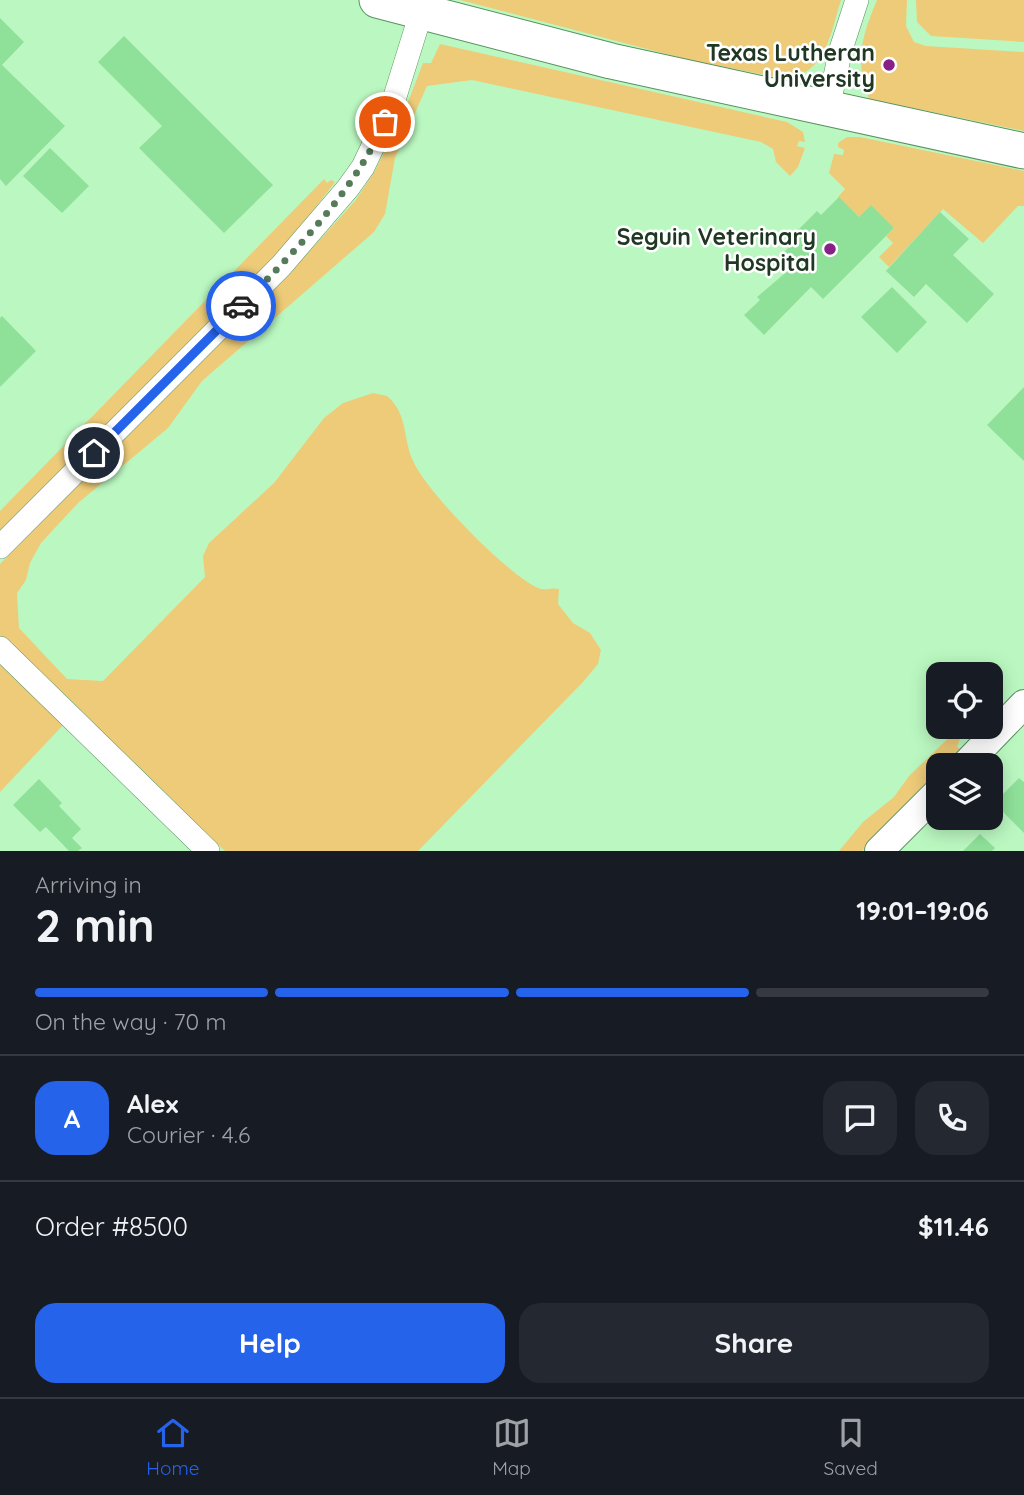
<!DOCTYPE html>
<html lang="en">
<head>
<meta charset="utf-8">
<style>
  :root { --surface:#171b24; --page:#242831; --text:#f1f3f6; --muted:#9ea1a6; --line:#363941; --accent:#2563eb }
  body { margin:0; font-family:Quicksand,sans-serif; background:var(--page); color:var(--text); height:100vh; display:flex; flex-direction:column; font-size:26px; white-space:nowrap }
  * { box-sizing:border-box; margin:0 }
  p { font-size:23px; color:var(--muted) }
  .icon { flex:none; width:38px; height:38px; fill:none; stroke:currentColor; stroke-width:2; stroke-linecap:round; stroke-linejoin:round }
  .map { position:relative; height:851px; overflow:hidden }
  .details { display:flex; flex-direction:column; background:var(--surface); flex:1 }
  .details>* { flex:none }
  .buttons { position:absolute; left:926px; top:662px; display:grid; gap:14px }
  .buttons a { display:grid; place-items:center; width:77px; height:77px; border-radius:14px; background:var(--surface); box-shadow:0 4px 18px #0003; font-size:35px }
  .pin { position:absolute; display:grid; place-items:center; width:60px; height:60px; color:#fff; margin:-30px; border:4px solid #fff; border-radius:50%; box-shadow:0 2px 7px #0007 }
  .courier { position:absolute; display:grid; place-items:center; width:70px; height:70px; margin:-35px; border:5px solid #2563eb; border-radius:50%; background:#fff; color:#222; box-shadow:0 2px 9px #0007 }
  .headline em { font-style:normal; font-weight:700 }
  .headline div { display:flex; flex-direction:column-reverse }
  .headline { display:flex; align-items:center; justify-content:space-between; height:119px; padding:0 35px }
  h1 { font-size:46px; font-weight:700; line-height:52px }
  .bar { display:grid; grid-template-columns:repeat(4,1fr); gap:10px 7px; align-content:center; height:84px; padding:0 35px }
  .bar i { height:9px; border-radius:5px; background:var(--line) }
  .bar .selected { background:var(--accent) }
  .bar p { grid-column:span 4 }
  .line { display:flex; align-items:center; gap:18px; padding:0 35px; border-top:2px solid var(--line) }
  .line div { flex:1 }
  .round { display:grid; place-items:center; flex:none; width:74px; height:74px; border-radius:21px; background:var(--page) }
  .primary-button { display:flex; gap:14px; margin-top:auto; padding:14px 35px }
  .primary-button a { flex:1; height:80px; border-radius:21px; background:var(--accent); color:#fff; font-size:28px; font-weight:700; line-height:80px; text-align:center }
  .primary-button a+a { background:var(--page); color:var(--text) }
  .menu { display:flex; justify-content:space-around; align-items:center; height:98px; border-top:2px solid var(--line); background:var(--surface); font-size:19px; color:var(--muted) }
  .menu a { display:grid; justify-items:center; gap:4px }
  .menu .selected { color:var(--accent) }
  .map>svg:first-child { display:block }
  .green { fill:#edcb79 }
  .building { fill:#8fe19a }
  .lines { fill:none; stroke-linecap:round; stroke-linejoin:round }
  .minor-casing { stroke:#589260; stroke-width:24 }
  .tertiary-casing { stroke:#589260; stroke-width:30 }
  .primary-casing { stroke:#589260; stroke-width:37 }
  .minor { stroke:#fff; stroke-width:23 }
  .tertiary { stroke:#fff; stroke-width:28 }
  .primary { stroke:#fff; stroke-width:35 }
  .done { stroke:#567b5a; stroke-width:7; stroke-dasharray:0 12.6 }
  .route { stroke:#2563eb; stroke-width:9 }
  .poi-dot { fill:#872188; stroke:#fff; stroke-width:2.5 }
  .labels { text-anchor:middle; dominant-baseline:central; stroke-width:5; stroke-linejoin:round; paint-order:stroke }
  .poi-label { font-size:23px; font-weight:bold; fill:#203823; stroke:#fff; text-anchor:end }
</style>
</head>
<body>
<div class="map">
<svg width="1024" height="851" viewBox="0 0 1024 851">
  <rect width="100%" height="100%" fill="#bbf8c1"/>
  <g class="green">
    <path d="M 460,0 L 841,0 C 830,34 827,72 786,79 L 685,59 Z"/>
    <path d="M 877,0 L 907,0 L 906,26 L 914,42 L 926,46 L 1024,52 L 1024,131 L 869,99 C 855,60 861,38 877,0 Z"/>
    <path d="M 916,0 L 1024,0 L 1024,42 L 931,36 L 917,22 Z"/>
    <path d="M 440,44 L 787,122 L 803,132 L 805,142 L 799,141 L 797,146 L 805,148 L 798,167 L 790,176 L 776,162 L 773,149 L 761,142 L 472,80 L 427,86 L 395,158 L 385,214 L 374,232 L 202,381 L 168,428 L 78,503 L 41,543 L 30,563 L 26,580 L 17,593 L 19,628 L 67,679 L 103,681 L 205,577 L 203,556 L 209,543 L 274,483 L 324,418 L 343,403 L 373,393 L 387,396 C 409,415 402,439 414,463 C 429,494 507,574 538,588 C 545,591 552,587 559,589 L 558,604 L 573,623 L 590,633 L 601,650 L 598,664 L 583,682 L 418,851 L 225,851 L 0,638 L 0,564 L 296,266 L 355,201 L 375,171 L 406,107 L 423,63 L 431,63 Z"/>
    <path d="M 847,137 L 860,137 L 1024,171 L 1024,206 L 1018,206 L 983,243 L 943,209 L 889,267 L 879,257 L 893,243 L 886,236 L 894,228 L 859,217 L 838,197 L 845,189 L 829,173 L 834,154 L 843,155 L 844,150 L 838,147 L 838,143 Z"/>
    <path d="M 324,179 L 327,183 L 331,180 L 335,182 L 289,242 L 0,532 L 0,511 Z"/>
    <path d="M 0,659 L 65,723 L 0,792 Z"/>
    <path d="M 958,729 L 961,736 L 957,747 L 962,750 L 948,765 L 938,765 L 938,775 L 862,851 L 839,851 L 863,822 L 894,797 L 909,776 Z"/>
  </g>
  <g class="building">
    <path d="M 0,18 L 24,42 L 2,65 L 65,126 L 6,186 L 0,179 Z"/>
    <path d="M 124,36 L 273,185 L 224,233 L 139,148 L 162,126 L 98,62 Z"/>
    <path d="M 50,148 L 89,186 L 62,213 L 23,176 Z"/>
    <path d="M 839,197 L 859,217 L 871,205 L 894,228 L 823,299 L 811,287 L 764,335 L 744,315 L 760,300 L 757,297 L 791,268 L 780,256 L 793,243 L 789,239 L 817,211 L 821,215 Z"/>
    <path d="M 940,212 L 969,239 L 953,255 L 994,294 L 967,323 L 926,284 L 914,297 L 886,271 Z"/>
    <path d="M 892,287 L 927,322 L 897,353 L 861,317 Z"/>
    <path d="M 2,316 L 36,351 L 0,387 L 0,318 Z"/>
    <path d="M 1024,387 L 1024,461 L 987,425 Z"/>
    <path d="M 1019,778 L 1024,782 L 1024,833 L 994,803 Z"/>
    <path d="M 39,779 L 62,803 L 59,806 L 81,829 L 72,838 L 82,848 L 78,851 L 69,851 L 46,827 L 40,832 L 13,805 Z"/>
    <path d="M 980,834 L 995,848 L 992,851 L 963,851 Z"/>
  </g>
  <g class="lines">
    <g class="minor-casing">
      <g id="minor">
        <path d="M 828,108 L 841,49 L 857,0"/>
        <path d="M 0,547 L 281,266 L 348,188 L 363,167 L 392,106 L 421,13"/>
        <path d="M 0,648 L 208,851"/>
      </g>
    </g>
    <g class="tertiary-casing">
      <g id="tertiary">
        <path d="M 965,765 L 1024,704"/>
        <path d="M 879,851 L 938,792"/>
      </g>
    </g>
    <g class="primary-casing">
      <path id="primary" d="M 377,0 L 611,61 L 1024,151"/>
    </g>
    <use href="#minor" class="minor"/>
    <use href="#tertiary" class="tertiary"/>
    <use href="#primary" class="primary"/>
  </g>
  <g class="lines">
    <path class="done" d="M 241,306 C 296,250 352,194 385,122"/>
    <path class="route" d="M 94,453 L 241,306"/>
  </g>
  <g class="poi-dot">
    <circle cx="889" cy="65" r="7"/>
    <circle cx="830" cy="249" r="7"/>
  </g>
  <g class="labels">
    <g class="poi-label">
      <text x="875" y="52">Texas Lutheran<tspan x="875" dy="26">University</tspan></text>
      <text x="816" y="236">Seguin Veterinary<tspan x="816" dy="26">Hospital</tspan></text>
    </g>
  </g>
</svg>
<div class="buttons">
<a><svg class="icon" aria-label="locate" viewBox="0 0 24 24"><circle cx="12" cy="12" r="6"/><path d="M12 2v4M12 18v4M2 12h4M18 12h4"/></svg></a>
<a><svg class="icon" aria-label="layers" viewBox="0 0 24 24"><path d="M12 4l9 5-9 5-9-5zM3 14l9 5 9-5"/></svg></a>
</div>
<div class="pin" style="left:385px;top:122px;background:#ea580c"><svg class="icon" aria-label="bag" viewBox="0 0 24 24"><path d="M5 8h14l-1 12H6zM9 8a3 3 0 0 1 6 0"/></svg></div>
<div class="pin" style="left:94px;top:453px;background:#1f2937"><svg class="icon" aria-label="home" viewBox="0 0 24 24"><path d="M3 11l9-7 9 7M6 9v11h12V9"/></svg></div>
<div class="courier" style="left:241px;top:306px"><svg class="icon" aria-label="car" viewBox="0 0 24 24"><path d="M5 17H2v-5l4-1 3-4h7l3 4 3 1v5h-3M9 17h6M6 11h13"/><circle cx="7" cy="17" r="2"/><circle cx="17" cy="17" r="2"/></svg></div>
</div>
<section class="details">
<div class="headline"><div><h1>2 min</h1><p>Arriving in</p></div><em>19:01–19:06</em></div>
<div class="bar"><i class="selected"></i><i class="selected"></i><i class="selected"></i><i></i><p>On the way · 70 m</p></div>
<div class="line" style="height:126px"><b class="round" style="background:var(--accent);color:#fff">A</b><div><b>Alex</b><p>Courier · 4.6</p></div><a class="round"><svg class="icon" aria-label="chat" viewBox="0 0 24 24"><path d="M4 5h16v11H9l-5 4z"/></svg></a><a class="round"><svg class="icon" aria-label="phone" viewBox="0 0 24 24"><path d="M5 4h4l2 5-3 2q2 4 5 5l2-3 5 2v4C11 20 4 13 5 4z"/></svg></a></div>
<div class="line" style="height:91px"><div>Order #8500</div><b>$11.46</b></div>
<div class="primary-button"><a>Help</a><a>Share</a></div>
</section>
<nav class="menu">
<a class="selected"><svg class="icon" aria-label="home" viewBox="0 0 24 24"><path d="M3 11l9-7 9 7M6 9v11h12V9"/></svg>Home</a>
<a><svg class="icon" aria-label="map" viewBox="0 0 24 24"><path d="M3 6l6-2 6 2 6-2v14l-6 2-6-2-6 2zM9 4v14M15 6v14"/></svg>Map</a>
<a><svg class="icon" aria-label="saved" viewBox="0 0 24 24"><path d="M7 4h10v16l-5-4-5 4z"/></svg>Saved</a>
</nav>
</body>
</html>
